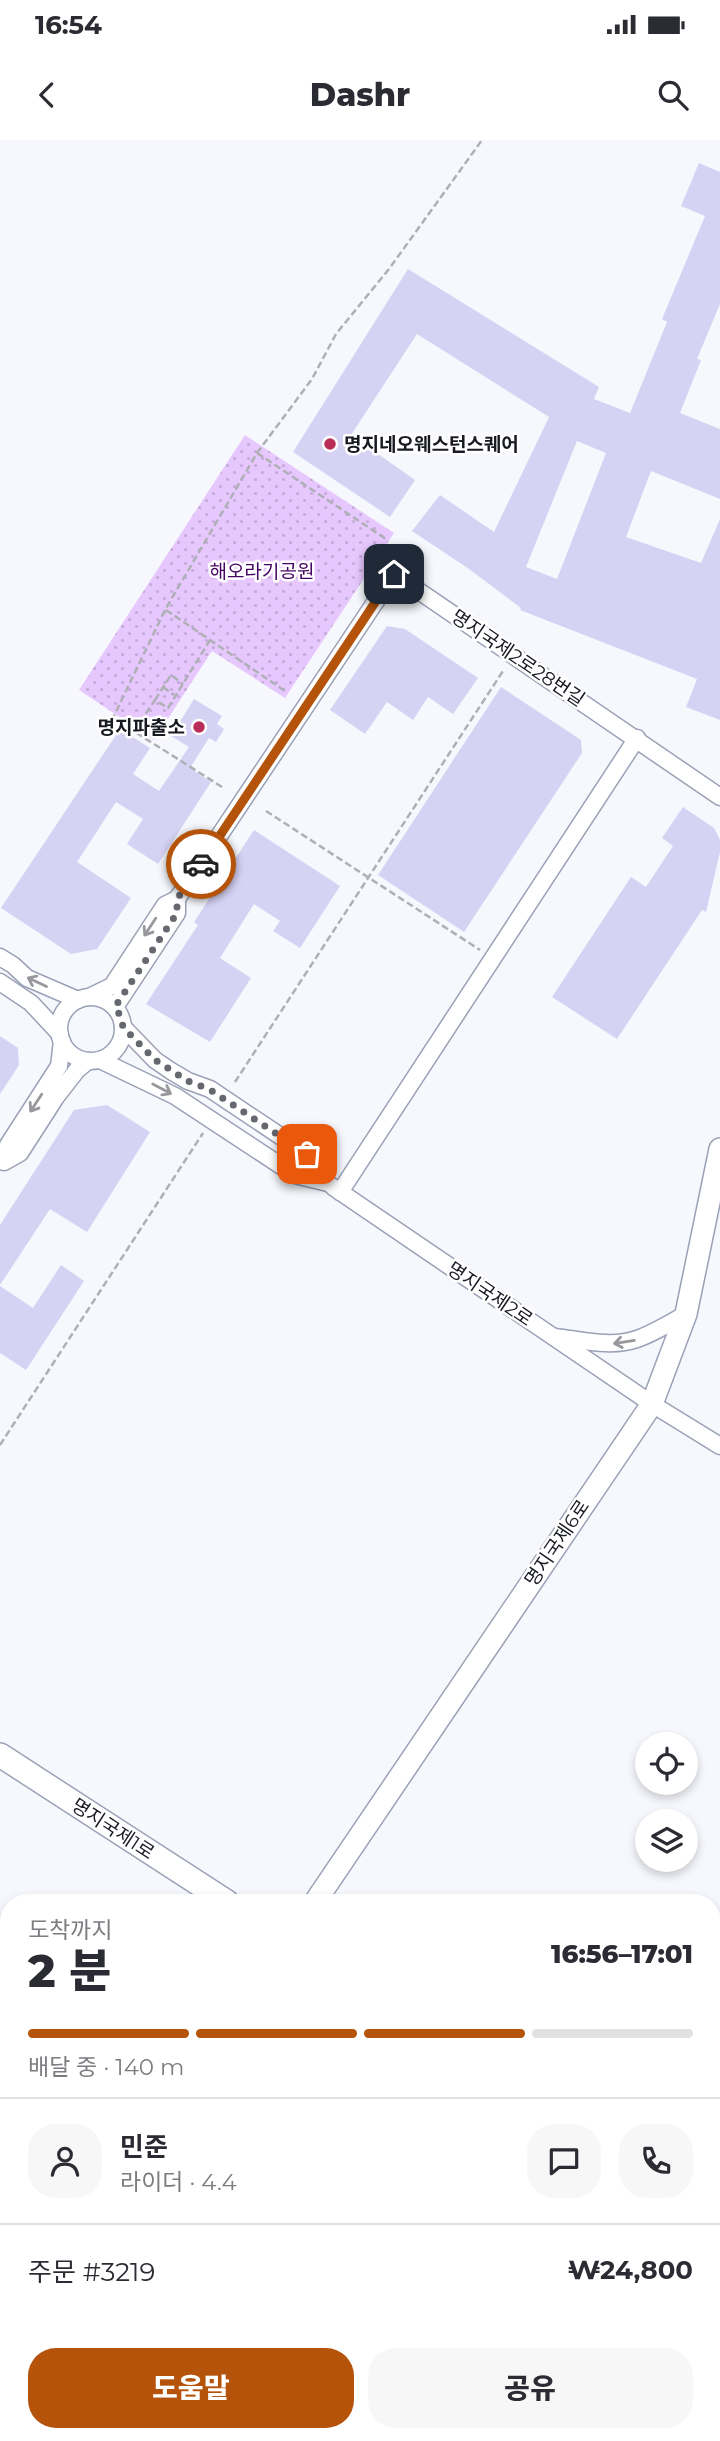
<!DOCTYPE html>
<html lang="ko">
<head>
<meta charset="utf-8">
<style>
  :root { --surface:#fff; --page:#f7f7f7; --text:#2b2b33; --muted:#7c7c81; --line:#e1e1e2; --accent:#b45309 }
  body { margin:0; font-family:Montserrat,"Noto Sans KR",sans-serif; background:var(--page); color:var(--text); height:100vh; display:flex; flex-direction:column; font-size:26px; white-space:nowrap }
  * { box-sizing:border-box; margin:0 }
  p { font-size:23px; color:var(--muted) }
  .icon { flex:none; width:38px; height:38px; fill:none; stroke:currentColor; stroke-width:2; stroke-linecap:round; stroke-linejoin:round }
  .map { position:relative; flex:1; overflow:hidden }
  .details { position:absolute; left:0px; top:1754px; width:721px; height:548px; display:flex; flex-direction:column; background:var(--surface); border-radius:28px 28px 0 0; box-shadow:0 4px 10px #0003 }
  .details>* { flex:none }
  .fabs { position:absolute; left:635px; top:1592px; display:grid; gap:14px }
  .fabs a { display:grid; place-items:center; width:63px; height:63px; border-radius:50%; background:var(--surface); box-shadow:0 4px 10px #0003; font-size:35px }
  .pin { position:absolute; display:grid; place-items:center; width:60px; height:60px; color:#fff; margin:-30px; border-radius:14px; box-shadow:0 4px 10px #0006 }
  .courier { position:absolute; display:grid; place-items:center; width:70px; height:70px; margin:-35px; border:5px solid #b45309; border-radius:50%; background:#fff; color:#222; box-shadow:0 2px 9px #0007 }
  .overview em { font-style:normal; font-weight:800 }
  .overview div { display:flex; flex-direction:column-reverse }
  .overview { display:flex; align-items:center; justify-content:space-between; height:119px; padding:0 28px }
  h1 { font-size:46px; font-weight:800; line-height:52px }
  .bar { display:grid; grid-template-columns:repeat(4,1fr); gap:10px 7px; align-content:center; height:84px; padding:0 28px }
  .bar i { height:9px; border-radius:5px; background:var(--line) }
  .bar .on { background:var(--accent) }
  .bar p { grid-column:span 4 }
  .line { display:flex; align-items:center; gap:18px; padding:0 28px; border-top:2px solid var(--line) }
  .line div { flex:1 }
  .round { display:grid; place-items:center; flex:none; width:74px; height:74px; border-radius:28px; background:var(--page) }
  .action { display:flex; gap:14px; margin-top:auto; padding:14px 28px }
  .action a { flex:1; height:80px; border-radius:28px; background:var(--accent); color:#fff; font-size:28px; font-weight:800; line-height:80px; text-align:center }
  .action a+a { background:var(--page); color:var(--text) }
  .status { display:flex; justify-content:space-between; align-items:center; height:49px; padding:0 35px; background:var(--surface); direction:ltr }
  .status svg { height:19px; fill:currentColor }
  header { display:flex; justify-content:space-between; align-items:center; height:91px; padding:0 28px; background:var(--surface); font-size:32px; font-weight:800 }
  .map>svg:first-child { display:block }
  .park { fill:url(#park-dots) }
  .building { fill:#d6d2f4; fill-rule:evenodd }
  .lines { fill:none; stroke-linecap:round; stroke-linejoin:round }
  .minor-casing { stroke:#9ba1b6; stroke-width:19 }
  .tertiary-casing { stroke:#9ba1b6; stroke-width:24 }
  .secondary-casing { stroke:#9ba1b6; stroke-width:26 }
  .path { stroke:#afb0b6; stroke-width:2.5; stroke-dasharray:7 3.5; stroke-linecap:butt }
  .minor { stroke:#fff; stroke-width:16 }
  .tertiary { stroke:#fff; stroke-width:21 }
  .secondary { stroke:#fff; stroke-width:23 }
  .oneway { stroke:#97989c }
  .done { stroke:#66686f; stroke-width:7; stroke-dasharray:0 12.6 }
  .route { stroke:#b45309; stroke-width:9 }
  .poi-dot { fill:#ba2c59; stroke:#fff; stroke-width:2.5 }
  .labels { text-anchor:middle; dominant-baseline:central; stroke-width:5; stroke-linejoin:round; paint-order:stroke }
  .poi-label { font-size:19px; font-weight:bold; fill:#181a22; stroke:#fff; text-anchor:start }
  .park-label { font-size:19px; fill:#440662; stroke:#fff }
  .street-label { font-size:19px; fill:#181a22; stroke:#fff }
</style>
</head>
<body>
<div class="status"><b>16:54</b><svg viewBox="0 0 49 12"><path d="M0 12V9h3v3zM5 12V6h3v6zM10 12V3h3v9zM15 12V0h3v12zM26 1h20v11H26zM47 4h2v5h-2z"/></svg></div>
<header><svg class="icon" aria-label="back" viewBox="0 0 24 24"><path d="M15 5l-7 7 7 7"/></svg>Dashr<svg class="icon" aria-label="search" viewBox="0 0 24 24"><circle cx="10" cy="10" r="6"/><path d="M15 15l6 6"/></svg></header>
<div class="map">
<svg width="720" height="2301" viewBox="0 0 720 2301">
  <defs>
    <pattern id="park-dots" width="8" height="8" patternUnits="userSpaceOnUse" patternTransform="scale(1.75)"><rect width="8" height="8" fill="#e7c8fe"/><path d="M2 2h.1M6 6h.1" fill="none" stroke="#c5abd9" stroke-width="1.8" stroke-linecap="round"/></pattern>
  </defs>
  <rect width="100%" height="100%" fill="#f7f8fd"/>
  <path class="park" d="M 245,295 L 394,393 L 285,558 L 212,511 L 154,600 L 79,550 Z"/>
  <g class="building">
    <path d="M 699,23 L 720,32 L 720,164 L 697,219 L 701,220 L 680,273 L 720,289 L 720,359 L 651,331 L 626,397 L 701,423 L 720,379 L 720,580 L 686,567 L 697,539 L 520,470 L 521,468 L 469,429 L 412,391 L 440,355 L 494,392 L 549,277 L 417,194 L 351,295 L 415,340 L 390,377 L 293,312 L 408,129 L 599,247 L 594,259 L 630,273 L 667,182 L 662,179 L 705,76 L 681,66 ZM 577,301 L 606,313 L 557,439 L 526,427 Z"/>
    <path d="M 387,486 L 405,489 L 478,538 L 453,574 L 428,557 L 413,580 L 387,562 L 365,594 L 330,570 Z"/>
    <path d="M 501,547 L 581,600 L 582,613 L 464,792 L 378,735 Z"/>
    <path d="M 194,559 L 222,576 L 217,584 L 224,589 L 216,602 L 209,598 L 190,628 L 211,642 L 158,724 L 127,704 L 143,679 L 116,662 L 77,722 L 131,758 L 97,809 L 71,814 L 1,768 L 120,589 L 150,608 L 133,634 L 159,651 L 189,607 L 171,596 Z"/>
    <path d="M 683,667 L 714,688 L 720,700 L 720,712 L 706,772 L 702,770 L 617,899 L 552,857 L 631,737 L 646,747 L 673,706 L 662,698 Z"/>
    <path d="M 254,690 L 340,746 L 300,808 L 273,791 L 280,781 L 254,764 L 220,818 L 251,838 L 210,902 L 146,864 L 198,785 L 194,782 Z"/>
    <path d="M 0,896 L 18,908 L 19,925 L 0,954 Z"/>
    <path d="M 107,965 L 150,992 L 87,1092 L 50,1069 L 0,1145 L 0,1085 L 74,970 Z"/>
    <path d="M 61,1125 L 84,1141 L 26,1230 L 0,1213 L 0,1146 L 33,1168 Z"/>
  </g>
  <g class="lines">
    <g class="minor-casing">
      <g id="minor">
        <path d="M 177,759 L 394,434 L 720,657"/>
        <path d="M 0,817 L 13,825 L 27,838 L 78,860"/>
        <path d="M 0,842 L 31,863 L 60,894"/>
        <path d="M 89,857 L 112,846 L 165,765 L 177,759 L 177,773 L 115,867"/>
        <circle cx="91" cy="889" r="32"/>
        <path d="M 62,901 L 59,926 L 8,1005 L 4,1022 L 20,1013 L 56,957 L 77,930 L 88,921"/>
        <path d="M 100,920 L 175,956 L 295,1035 L 328,1043 L 307,1014 L 210,949 L 188,941 L 171,931 L 155,920 L 123,887"/>
        <path d="M 333,1047 L 652,1264 L 720,1306"/>
        <path d="M 340,1052 L 637,598"/>
        <path d="M 555,1197 C 582,1200 611,1208 637,1199 C 654,1193 670,1183 686,1174"/>
        <path d="M 148,2301 L 154,2292"/>
        <path d="M 387,2301 L 393,2292"/>
      </g>
    </g>
    <g class="tertiary-casing">
      <g id="tertiary">
        <path d="M 315,1762 L 652,1264 L 686,1174 L 720,1009"/>
        <path d="M 0,2251 L 9,2238"/>
      </g>
    </g>
    <g class="secondary-casing">
      <g id="secondary">
        <path d="M 0,1615 L 227,1762"/>
        <path d="M 712,2054 L 720,2057"/>
        <path d="M 712,2088 L 720,2093"/>
        <path d="M 712,2121 L 720,2131"/>
      </g>
    </g>
    <g class="path">
      <path d="M 257,313 L 386,399"/>
      <path d="M 166,470 L 285,551"/>
      <path d="M 163,547 L 174,555"/>
      <path d="M 155,560 L 171,535 L 183,544"/>
      <path d="M 134,591 L 155,560 L 168,568 L 210,500"/>
      <path d="M 222,647 L 113,578 L 165,470 L 257,313 L 312,239 L 336,194 L 389,129 L 482,0"/>
      <path d="M 266,671 L 480,810"/>
      <path d="M 235,942 L 503,531"/>
      <path d="M 0,1305 L 203,993"/>
      <path d="M 0,2030 L 9,2036"/>
      <path d="M 408,2295 L 417,2301"/>
      <path d="M 569,2301 L 574,2292"/>
      <path d="M 675,2301 L 680,2292"/>
    </g>
    <use href="#minor" class="minor"/>
    <use href="#tertiary" class="tertiary"/>
    <use href="#secondary" class="secondary"/>
  </g>
  <defs><path id="oneway-shaft" d="M-6 0H5M1.5-3L5.5 0L1.5 3" fill="none" stroke-width="1.6" stroke-linecap="round" stroke-linejoin="round" transform="scale(1.75)"/></defs>
  <g class="oneway">
    <use href="#oneway-shaft" transform="translate(150 787) rotate(123)"/>
    <use href="#oneway-shaft" transform="translate(37 842) rotate(-155)"/>
    <use href="#oneway-shaft" transform="translate(162 949) rotate(28)"/>
    <use href="#oneway-shaft" transform="translate(36 963) rotate(123)"/>
    <use href="#oneway-shaft" transform="translate(624 1202) rotate(171)"/>
  </g>
  <g class="lines">
    <path class="done" d="M 201,724 L 177,759 L 177,773 L 115,867 L 121,877 L 123,887 L 155,920 L 188,941 L 209,949 L 307,1014"/>
    <path class="route" d="M 201,724 L 394,434"/>
  </g>
  <g class="poi-dot">
    <circle cx="330" cy="304" r="7"/>
    <circle cx="199" cy="587" r="7"/>
  </g>
  <g class="labels">
    <g class="poi-label">
      <text x="344" y="304">명지네오웨스턴스퀘어</text>
      <text x="185" y="587" text-anchor="end">명지파출소</text>
    </g>
    <g class="park-label">
      <text x="262" y="431">해오라기공원</text>
    </g>
    <g class="street-label">
      <text transform="translate(518 518) rotate(34)">명지국제2로28번길</text>
      <text transform="translate(490 1154) rotate(34)">명지국제2로</text>
      <text transform="translate(557 1403) rotate(-56)">명지국제6로</text>
      <text transform="translate(113 1689) rotate(33)">명지국제1로</text>
    </g>
  </g>
</svg>
<div class="fabs">
<a><svg class="icon" aria-label="locate" viewBox="0 0 24 24"><circle cx="12" cy="12" r="6"/><path d="M12 2v4M12 18v4M2 12h4M18 12h4"/></svg></a>
<a><svg class="icon" aria-label="layers" viewBox="0 0 24 24"><path d="M12 4l9 5-9 5-9-5zM3 14l9 5 9-5"/></svg></a>
</div>
<div class="pin" style="left:307px;top:1014px;background:#ea580c"><svg class="icon" aria-label="bag" viewBox="0 0 24 24"><path d="M5 8h14l-1 12H6zM9 8a3 3 0 0 1 6 0"/></svg></div>
<div class="pin" style="left:394px;top:434px;background:#1f2937"><svg class="icon" aria-label="home" viewBox="0 0 24 24"><path d="M3 11l9-7 9 7M6 9v11h12V9"/></svg></div>
<div class="courier" style="left:201px;top:724px"><svg class="icon" aria-label="car" viewBox="0 0 24 24"><path d="M5 17H2v-5l4-1 3-4h7l3 4 3 1v5h-3M9 17h6M6 11h13"/><circle cx="7" cy="17" r="2"/><circle cx="17" cy="17" r="2"/></svg></div>
<section class="details">
<div class="overview"><div><h1>2 분</h1><p>도착까지</p></div><em>16:56–17:01</em></div>
<div class="bar"><i class="on"></i><i class="on"></i><i class="on"></i><i></i><p>배달 중 · 140 m</p></div>
<div class="line" style="height:126px"><a class="round"><svg class="icon" aria-label="person" viewBox="0 0 24 24"><circle cx="12" cy="8" r="4"/><path d="M4 21q1-7 8-7t8 7"/></svg></a><div><b>민준</b><p>라이더 · 4.4</p></div><a class="round"><svg class="icon" aria-label="chat" viewBox="0 0 24 24"><path d="M4 5h16v11H9l-5 4z"/></svg></a><a class="round"><svg class="icon" aria-label="phone" viewBox="0 0 24 24"><path d="M5 4h4l2 5-3 2q2 4 5 5l2-3 5 2v4C11 20 4 13 5 4z"/></svg></a></div>
<div class="line" style="height:91px"><div>주문 #3219</div><b>₩24,800</b></div>
<div class="action"><a>도움말</a><a>공유</a></div>
</section>
</div>
</body>
</html>
